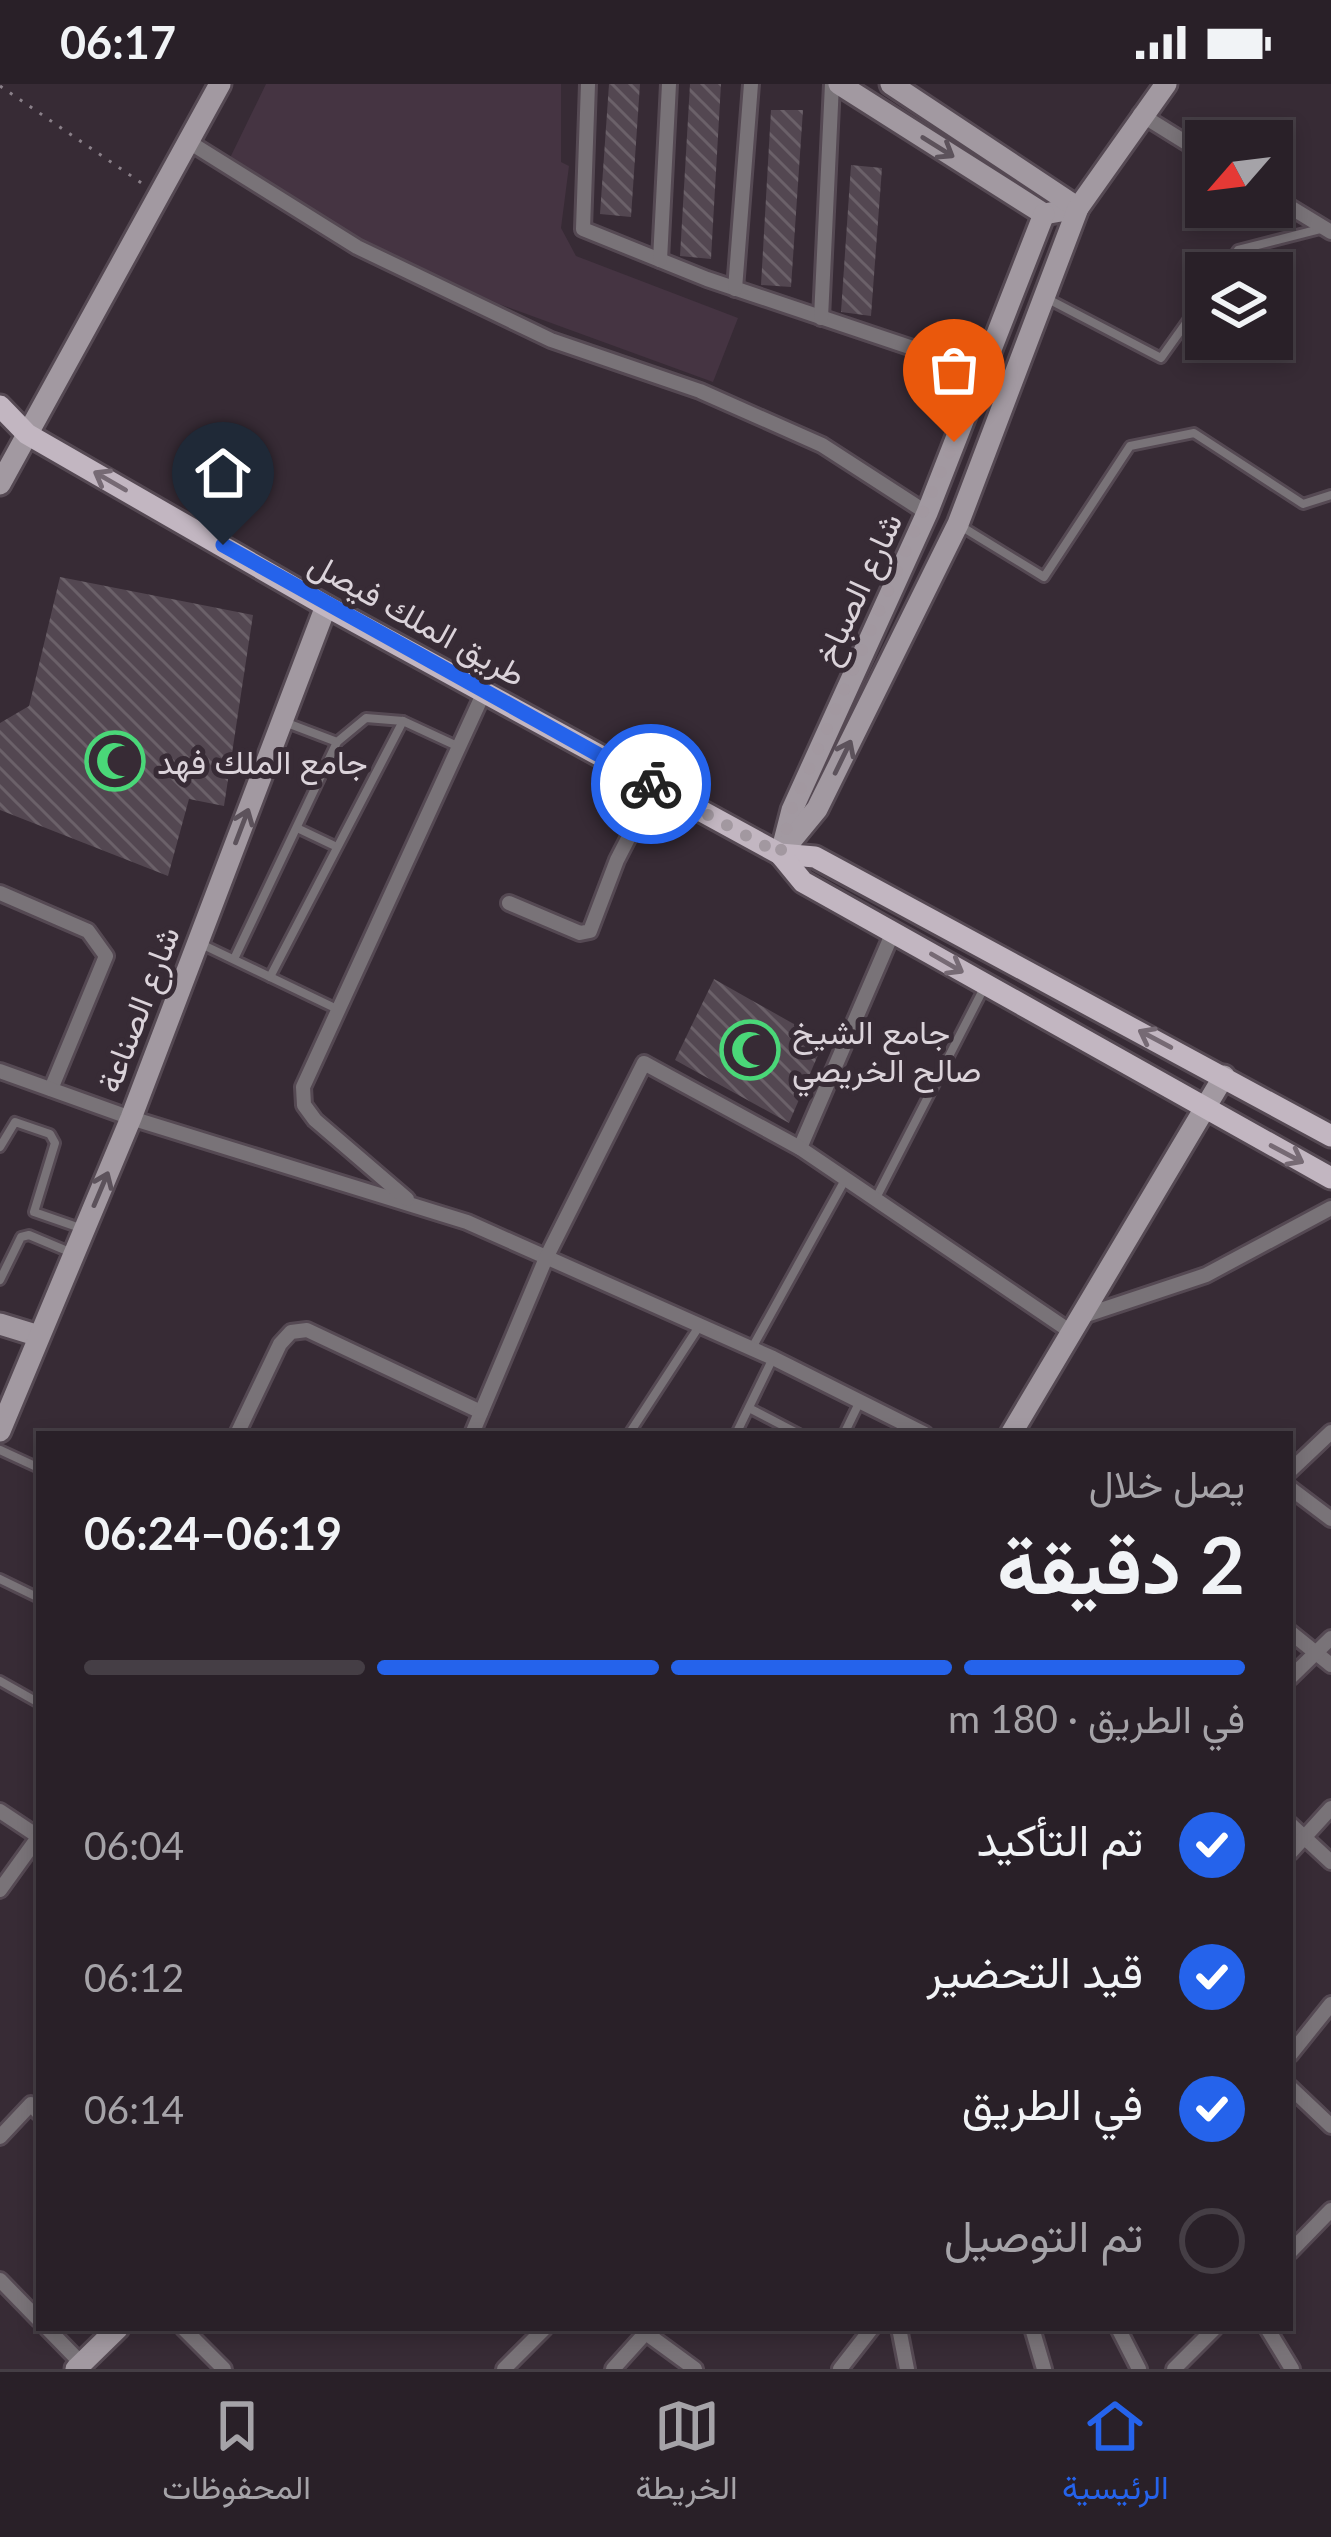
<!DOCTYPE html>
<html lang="ar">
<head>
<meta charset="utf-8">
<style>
  :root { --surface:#292028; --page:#312830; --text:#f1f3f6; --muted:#a5a3a8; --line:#453e45; --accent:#2563eb }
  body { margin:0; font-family:Lato,Vazirmatn,sans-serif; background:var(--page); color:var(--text); direction:rtl; height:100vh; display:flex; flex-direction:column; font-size:45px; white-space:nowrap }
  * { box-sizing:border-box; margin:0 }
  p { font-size:39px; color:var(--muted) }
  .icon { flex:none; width:66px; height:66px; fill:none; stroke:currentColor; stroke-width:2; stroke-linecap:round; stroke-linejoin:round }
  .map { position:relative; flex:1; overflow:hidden; direction:ltr }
  .drawer { position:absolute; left:36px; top:1347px; width:1257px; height:900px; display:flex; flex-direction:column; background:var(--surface); border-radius:0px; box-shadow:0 6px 18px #0003,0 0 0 3px var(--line); direction:rtl }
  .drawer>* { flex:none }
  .needle { width:78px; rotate:242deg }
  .tools { position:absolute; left:1185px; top:36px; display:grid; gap:24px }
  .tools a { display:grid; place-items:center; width:108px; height:108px; border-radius:0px; background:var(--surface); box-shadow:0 6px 18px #0003,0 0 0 3px var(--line); font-size:60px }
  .pin { position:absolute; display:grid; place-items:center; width:102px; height:102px; color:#fff; margin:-123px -51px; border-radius:50% 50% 50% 0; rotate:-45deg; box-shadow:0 0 12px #0007 }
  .pin .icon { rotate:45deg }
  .courier { position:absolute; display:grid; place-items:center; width:120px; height:120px; margin:-60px; border:9px solid #2563eb; border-radius:50%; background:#fff; color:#222; box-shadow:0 3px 15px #0007 }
  .overview em { font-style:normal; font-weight:700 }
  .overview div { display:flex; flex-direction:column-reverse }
  .overview { display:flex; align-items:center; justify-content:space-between; height:204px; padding:0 48px }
  h1 { font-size:78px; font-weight:700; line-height:90px }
  .bar { display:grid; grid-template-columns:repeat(4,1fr); gap:18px 12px; align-content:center; height:144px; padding:0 48px }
  .bar i { height:15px; border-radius:9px; background:var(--line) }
  .bar .on { background:var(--accent) }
  .bar p { grid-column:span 4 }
  ol { padding:0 48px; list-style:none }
  li { display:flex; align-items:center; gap:36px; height:132px }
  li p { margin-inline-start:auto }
  li .icon { padding:12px; border-radius:50%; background:var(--accent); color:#fff; stroke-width:4 }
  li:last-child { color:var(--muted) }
  li i { width:66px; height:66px; border:6px solid var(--line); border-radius:50% }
  .status { display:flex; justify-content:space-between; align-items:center; height:84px; padding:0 60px; background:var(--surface); direction:ltr }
  .status svg { height:33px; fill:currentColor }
  .tab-bar { display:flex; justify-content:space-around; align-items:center; height:168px; border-top:3px solid var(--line); background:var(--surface); font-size:33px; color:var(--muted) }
  .tab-bar a { display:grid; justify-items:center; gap:6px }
  .tab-bar .on { color:var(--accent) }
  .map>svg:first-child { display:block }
  .built { fill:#453442 }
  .building { fill:url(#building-back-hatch) }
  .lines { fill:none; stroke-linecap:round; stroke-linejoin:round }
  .lane-casing { stroke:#554953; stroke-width:14 }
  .street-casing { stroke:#554953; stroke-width:20 }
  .secondary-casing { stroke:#554953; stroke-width:27 }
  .primary-casing { stroke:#554953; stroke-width:27 }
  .path { stroke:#8a8089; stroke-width:3; stroke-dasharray:3 9; stroke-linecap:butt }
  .lane { stroke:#797378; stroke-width:8 }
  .street { stroke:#797378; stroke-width:14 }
  .secondary { stroke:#a299a1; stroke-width:21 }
  .primary { stroke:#c2b6c1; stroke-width:21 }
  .oneway { stroke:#5c525b }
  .oneway2 { stroke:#766a74 }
  .done { stroke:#a298a0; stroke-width:12; stroke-dasharray:0 21.6 }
  .route { stroke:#2563eb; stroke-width:15 }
  .labels { text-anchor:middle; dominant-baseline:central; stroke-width:10; stroke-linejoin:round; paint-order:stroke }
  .street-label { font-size:33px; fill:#dbd3da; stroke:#372b35 }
  .poi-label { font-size:33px; fill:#dbd3da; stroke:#372b35; text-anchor:start }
</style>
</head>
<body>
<div class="status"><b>06:17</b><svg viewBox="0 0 49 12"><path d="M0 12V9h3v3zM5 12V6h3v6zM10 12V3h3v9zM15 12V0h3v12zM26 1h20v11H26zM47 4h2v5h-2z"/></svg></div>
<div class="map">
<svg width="1331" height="2285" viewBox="0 0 1331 2285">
  <defs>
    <pattern id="building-back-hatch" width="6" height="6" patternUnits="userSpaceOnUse" patternTransform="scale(3)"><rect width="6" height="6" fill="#534751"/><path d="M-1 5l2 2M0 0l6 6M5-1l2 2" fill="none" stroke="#6b6169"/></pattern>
  </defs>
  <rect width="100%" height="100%" fill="#372b35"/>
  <path class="built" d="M 266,0 L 561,0 L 561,78 L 569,82 L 561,144 L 576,172 L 738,234 L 713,298 L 499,220 L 335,143 L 229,76 Z"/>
  <g class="building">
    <path d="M 609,0 L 640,0 L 631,133 L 600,130 Z"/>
    <path d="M 690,0 L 721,0 L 711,175 L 680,172 Z"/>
    <path d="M 771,26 L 803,26 L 791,203 L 761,201 Z"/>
    <path d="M 851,81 L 882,84 L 871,232 L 841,228 Z"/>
    <path d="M 60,493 L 253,531 L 224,722 L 189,715 L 168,792 L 0,726 L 0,639 L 29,622 Z"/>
    <path d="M 714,895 L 824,957 L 789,1039 L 675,976 Z"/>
  </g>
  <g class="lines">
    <g class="lane-casing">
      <g id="lane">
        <path d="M 1222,189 L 1238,166 L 1324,144"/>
        <path d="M 1048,215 L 1161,274 L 1206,211"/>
        <path d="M 959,441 L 1044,493 L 1130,362 L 1194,349 L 1303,420 L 1331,411"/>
        <path d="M 287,639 L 337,658 L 366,634 L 403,637 L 457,662"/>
        <path d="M 297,744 L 337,763"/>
        <path d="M 199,859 L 337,925"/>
        <path d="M 234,875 L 337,658"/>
        <path d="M 270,893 L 403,637"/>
        <path d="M 0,1063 L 15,1038 L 50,1050 L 55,1059 L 34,1128 L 83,1145"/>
        <path d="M 876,1114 L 985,902"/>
        <path d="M 0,1196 L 21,1153 L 29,1151 L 72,1169"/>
        <path d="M 752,1264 L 846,1094"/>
        <path d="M 749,1324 L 799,1350"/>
        <path d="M 629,1350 L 698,1244"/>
        <path d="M 736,1350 L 772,1276"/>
        <path d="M 844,1350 L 859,1319"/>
        <path d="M 0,1366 L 39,1384"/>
        <path d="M 0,1495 L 39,1514"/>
        <path d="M 0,1597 L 39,1619"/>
      </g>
    </g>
    <g class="street-casing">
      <g id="street">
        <path d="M 588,0 L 583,145 L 707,195 L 981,287"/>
        <path d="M 1140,30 L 1206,71"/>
        <path d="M 189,58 L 357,163 L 551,256 L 700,307 L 822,361 L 927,429"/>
        <path d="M 1272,112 L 1331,148"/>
        <path d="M 660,176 L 669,0"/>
        <path d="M 735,205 L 751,0"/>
        <path d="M 821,234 L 832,0"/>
        <path d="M 0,809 L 88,847 L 106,872 L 51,1005"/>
        <path d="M 509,819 L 580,849 L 590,847 L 617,776 L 655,702"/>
        <path d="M 0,987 L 131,1034 L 467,1138 L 773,1274 L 925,1350"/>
        <path d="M 800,1064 L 893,848"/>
        <path d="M 407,1115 L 315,1036 L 304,1021 L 303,1003 L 484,608"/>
        <path d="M 1083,1232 L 1206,1191 L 1331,1124"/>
        <path d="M 237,1350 L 280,1260 L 291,1248 L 307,1246 L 481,1328"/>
        <path d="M 472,1350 L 546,1174 L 644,979 L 800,1064 L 1074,1250"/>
        <path d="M 1290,1387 L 1331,1348"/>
        <path d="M 1290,1404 L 1331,1435"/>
        <path d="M 1290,1548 L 1331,1581"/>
        <path d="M 1290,1594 L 1331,1554"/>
        <path d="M 0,1727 L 39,1753"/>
        <path d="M 1290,1740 L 1331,1778"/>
        <path d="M 1290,1769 L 1331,1724"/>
        <path d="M 0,1806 L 39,1752"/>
        <path d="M 1290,1971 L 1331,1920"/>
        <path d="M 1290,2003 L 1331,2042"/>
        <path d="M 0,2053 L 31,2020 L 39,2029"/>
        <path d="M 1290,2168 L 1331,2126"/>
        <path d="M 0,2196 L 39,2236"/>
        <path d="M 47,2244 L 81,2279"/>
        <path d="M 183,2244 L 224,2285"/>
        <path d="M 639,2244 L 695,2285"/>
        <path d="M 899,2244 L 907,2285"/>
        <path d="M 1032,2244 L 1044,2285"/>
        <path d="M 1118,2244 L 1139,2285"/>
        <path d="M 1267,2244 L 1292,2285"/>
        <path d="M 504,2285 L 545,2244"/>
        <path d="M 613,2285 L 650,2244"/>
        <path d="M 840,2285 L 872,2244"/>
        <path d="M 1174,2285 L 1215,2244"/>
      </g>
    </g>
    <g class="secondary-casing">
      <g id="secondary">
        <path d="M 839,0 L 1044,130 L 1078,124"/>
        <path d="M 891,0 L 1078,124"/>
        <path d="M 0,400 L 220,0"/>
        <path d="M 783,761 L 792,726 L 927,429 L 1044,130"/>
        <path d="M 780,770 L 817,725 L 958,440 L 1078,124 L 1166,0"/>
        <path d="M 0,1240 L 39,1252"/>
        <path d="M 0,1347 L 131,1034 L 326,522"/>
        <path d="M 1011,1350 L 1224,992"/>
        <path d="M 76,2285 L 118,2244"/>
      </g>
    </g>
    <g class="primary-casing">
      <g id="primary">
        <path d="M 0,322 L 27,350 L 326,522 L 780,770 L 815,773 L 1331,1052"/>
        <path d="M 780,770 L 803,798 L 1331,1094"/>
      </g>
    </g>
    <path class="path" d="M 0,2 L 143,100"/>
    <use href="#lane" class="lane"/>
    <use href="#street" class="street"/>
    <use href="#secondary" class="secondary"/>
    <use href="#primary" class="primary"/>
  </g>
  <defs><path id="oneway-shaft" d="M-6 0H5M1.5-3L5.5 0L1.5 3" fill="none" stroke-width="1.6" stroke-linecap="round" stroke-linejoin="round" transform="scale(3)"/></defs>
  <g class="oneway">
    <use href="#oneway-shaft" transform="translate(938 63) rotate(32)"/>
    <use href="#oneway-shaft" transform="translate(843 673) rotate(-64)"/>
    <use href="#oneway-shaft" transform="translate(242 742) rotate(-69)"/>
    <use href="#oneway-shaft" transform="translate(101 1105) rotate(-67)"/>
  </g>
  <g class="oneway2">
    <use href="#oneway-shaft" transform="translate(110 397) rotate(-150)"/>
    <use href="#oneway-shaft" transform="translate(947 879) rotate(30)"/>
    <use href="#oneway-shaft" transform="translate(1155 955) rotate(-152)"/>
    <use href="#oneway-shaft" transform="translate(1287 1070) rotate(28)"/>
  </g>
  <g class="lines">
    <path class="done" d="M 651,700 L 780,770 L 791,726 L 954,358"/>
    <path class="route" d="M 223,461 L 651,700"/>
  </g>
  <defs>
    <g id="mosque-ring" transform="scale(3)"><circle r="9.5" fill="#372b35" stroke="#4ad778" stroke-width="1.5"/><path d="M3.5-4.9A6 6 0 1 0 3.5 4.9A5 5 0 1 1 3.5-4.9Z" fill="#4ad778"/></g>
  </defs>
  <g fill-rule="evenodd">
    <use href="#mosque-ring" x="115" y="677"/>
    <use href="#mosque-ring" x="750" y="966"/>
  </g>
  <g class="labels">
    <g class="street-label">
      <text transform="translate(857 504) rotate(-65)">شارع الصباخ</text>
      <text transform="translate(418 534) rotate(29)">طريق الملك فيصل</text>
      <text transform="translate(137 925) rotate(-69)">شارع الصناعة</text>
    </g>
    <g class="poi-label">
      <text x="157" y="677">جامع الملك فهد</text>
      <text x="792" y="947">جامع الشيخ<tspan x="792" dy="38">صالح الخريصي</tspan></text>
    </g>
  </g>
</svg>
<div class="tools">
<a><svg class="needle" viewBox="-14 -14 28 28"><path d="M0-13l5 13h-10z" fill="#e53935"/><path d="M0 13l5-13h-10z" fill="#a5a3a8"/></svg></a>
<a><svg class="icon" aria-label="layers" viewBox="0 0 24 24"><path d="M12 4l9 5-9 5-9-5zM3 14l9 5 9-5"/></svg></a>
</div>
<div class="pin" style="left:954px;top:358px;background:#ea580c"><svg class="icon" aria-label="bag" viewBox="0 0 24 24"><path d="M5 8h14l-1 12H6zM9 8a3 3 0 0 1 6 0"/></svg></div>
<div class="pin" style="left:223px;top:461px;background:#1f2937"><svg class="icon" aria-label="home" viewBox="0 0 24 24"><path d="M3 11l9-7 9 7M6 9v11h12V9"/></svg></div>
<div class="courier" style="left:651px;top:700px"><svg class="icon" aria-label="bike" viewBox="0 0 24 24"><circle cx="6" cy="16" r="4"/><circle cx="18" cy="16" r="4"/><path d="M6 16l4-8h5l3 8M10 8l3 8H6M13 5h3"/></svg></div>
<section class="drawer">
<div class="overview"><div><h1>2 دقيقة</h1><p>يصل خلال</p></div><em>06:19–06:24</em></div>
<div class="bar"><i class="on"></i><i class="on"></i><i class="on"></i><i></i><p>في الطريق · 180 m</p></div>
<ol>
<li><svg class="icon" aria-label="check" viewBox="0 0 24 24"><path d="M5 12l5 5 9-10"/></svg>تم التأكيد<p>06:04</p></li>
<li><svg class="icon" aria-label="check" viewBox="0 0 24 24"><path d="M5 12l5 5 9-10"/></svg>قيد التحضير<p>06:12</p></li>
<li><svg class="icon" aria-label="check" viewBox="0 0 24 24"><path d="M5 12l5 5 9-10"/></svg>في الطريق<p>06:14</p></li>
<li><i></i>تم التوصيل</li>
</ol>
</section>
</div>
<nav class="tab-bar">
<a class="on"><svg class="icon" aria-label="home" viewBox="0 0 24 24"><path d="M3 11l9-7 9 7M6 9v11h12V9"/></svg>الرئيسية</a>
<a><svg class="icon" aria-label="map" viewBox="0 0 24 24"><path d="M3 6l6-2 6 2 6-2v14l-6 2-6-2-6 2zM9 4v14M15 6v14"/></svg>الخريطة</a>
<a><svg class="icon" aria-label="saved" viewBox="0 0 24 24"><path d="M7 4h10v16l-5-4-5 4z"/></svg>المحفوظات</a>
</nav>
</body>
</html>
